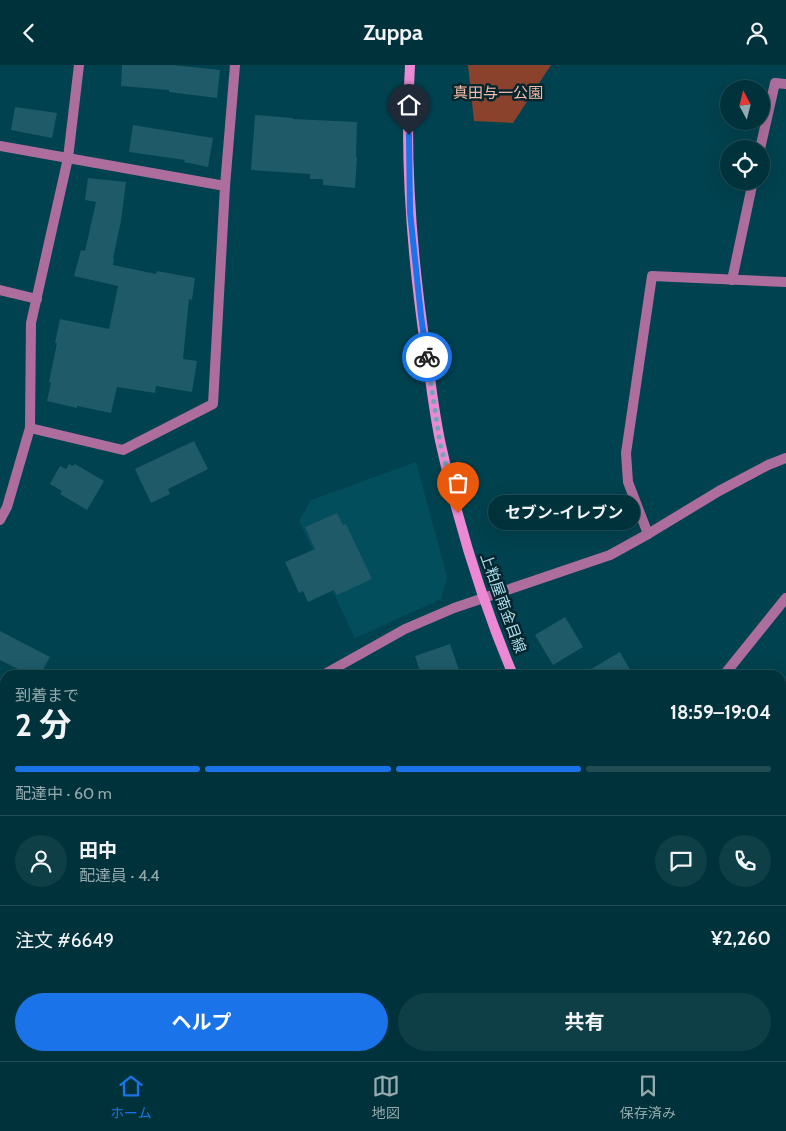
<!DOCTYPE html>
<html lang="ja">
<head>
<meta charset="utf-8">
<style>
  :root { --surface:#00323b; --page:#0e3e46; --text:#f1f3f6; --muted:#95aaaf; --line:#224d55; --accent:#1a73e8 }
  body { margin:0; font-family:Cabin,"Noto Sans JP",sans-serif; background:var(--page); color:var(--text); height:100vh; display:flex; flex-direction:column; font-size:19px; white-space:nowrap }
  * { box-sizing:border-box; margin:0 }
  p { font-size:16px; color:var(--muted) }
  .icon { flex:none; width:28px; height:28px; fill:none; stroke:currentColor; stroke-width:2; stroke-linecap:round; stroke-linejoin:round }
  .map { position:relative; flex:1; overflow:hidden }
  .drawer { position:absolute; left:0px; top:605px; width:786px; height:391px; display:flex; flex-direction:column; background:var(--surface); border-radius:15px 15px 0 0; box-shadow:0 5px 20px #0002,0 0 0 1px var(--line) }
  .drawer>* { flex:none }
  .needle { width:32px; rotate:353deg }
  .fabs { position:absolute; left:720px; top:15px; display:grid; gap:10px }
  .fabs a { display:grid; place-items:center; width:50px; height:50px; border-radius:50%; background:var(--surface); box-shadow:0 5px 20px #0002,0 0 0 1px var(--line); font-size:25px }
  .pin { position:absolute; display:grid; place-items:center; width:42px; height:42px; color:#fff; margin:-51px -21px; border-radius:50% 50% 50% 0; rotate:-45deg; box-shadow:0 0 5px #0007 }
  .pin .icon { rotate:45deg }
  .courier { position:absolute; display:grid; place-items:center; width:50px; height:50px; margin:-25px; border:4px solid #1a73e8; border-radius:50%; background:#fff; color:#222; box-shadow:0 1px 6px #0007 }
  .bubble { position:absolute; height:35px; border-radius:18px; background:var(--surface); box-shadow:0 5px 20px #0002,0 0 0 1px var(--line); font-size:16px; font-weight:700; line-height:35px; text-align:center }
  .headline em { font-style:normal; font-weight:700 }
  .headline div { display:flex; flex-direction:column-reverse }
  .headline { display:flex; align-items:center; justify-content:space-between; height:85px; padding:0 15px }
  h1 { font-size:32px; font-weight:700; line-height:38px }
  .bar { display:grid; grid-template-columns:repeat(4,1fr); gap:8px 5px; align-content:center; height:60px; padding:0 15px }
  .bar i { height:6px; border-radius:4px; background:var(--line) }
  .bar .current { background:var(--accent) }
  .bar p { grid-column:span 4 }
  .line { display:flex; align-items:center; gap:12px; padding:0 15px; border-top:1px solid var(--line) }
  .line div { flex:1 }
  .round { display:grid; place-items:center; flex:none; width:52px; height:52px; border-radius:26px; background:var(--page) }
  .cta { display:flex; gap:10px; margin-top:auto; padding:10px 15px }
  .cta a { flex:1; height:58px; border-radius:30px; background:var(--accent); color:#fff; font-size:20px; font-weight:700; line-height:58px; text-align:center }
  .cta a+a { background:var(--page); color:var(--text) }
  header { display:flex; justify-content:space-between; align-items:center; height:65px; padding:0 15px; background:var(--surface); font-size:22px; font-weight:700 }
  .dock { display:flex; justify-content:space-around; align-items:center; height:70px; border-top:1px solid var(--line); background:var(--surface); font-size:14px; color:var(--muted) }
  .dock a { display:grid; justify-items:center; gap:2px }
  .dock .current { color:var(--accent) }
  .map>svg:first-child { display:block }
  .built { fill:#034e5d }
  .green { fill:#8a422d }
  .building { fill:#1e5a68 }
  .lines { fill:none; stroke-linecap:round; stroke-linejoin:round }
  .street { stroke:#ad6e9d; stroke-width:10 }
  .secondary { stroke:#ec89d4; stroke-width:10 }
  .done { stroke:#70a6b4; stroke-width:5; stroke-dasharray:0 9 }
  .route { stroke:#1a73e8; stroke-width:6 }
  .labels { text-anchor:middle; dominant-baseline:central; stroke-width:5; stroke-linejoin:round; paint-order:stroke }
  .park-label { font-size:15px; fill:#f9bba9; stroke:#03262e }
  .street-label { font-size:15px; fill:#addcea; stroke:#03262e }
</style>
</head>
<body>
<header><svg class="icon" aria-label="back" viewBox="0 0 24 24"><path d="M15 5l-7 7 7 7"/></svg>Zuppa<svg class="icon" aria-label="person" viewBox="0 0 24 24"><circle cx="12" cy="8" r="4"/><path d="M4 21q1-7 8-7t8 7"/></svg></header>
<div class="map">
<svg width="786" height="996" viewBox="0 0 786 996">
  <rect width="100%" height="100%" fill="#00424f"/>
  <path class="built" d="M 416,397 L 447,512 L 441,534 L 355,573 L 299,456 L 311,435 Z"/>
  <g class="green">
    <path d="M 468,0 L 551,0 L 513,58 L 474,56 Z"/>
    <path d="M 5,870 L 5,984 L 0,986 L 0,875 Z"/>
  </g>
  <g class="building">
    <path d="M 122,0 L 173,0 L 220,5 L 217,33 L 169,27 L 169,25 L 121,21 Z"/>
    <path d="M 15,42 L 57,48 L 52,73 L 11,65 Z"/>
    <path d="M 255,50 L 293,53 L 293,54 L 357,57 L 356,92 L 357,92 L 355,123 L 323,120 L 323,114 L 310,114 L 310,109 L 251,105 Z"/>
    <path d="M 133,60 L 213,73 L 208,102 L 184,97 L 185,95 L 129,87 Z"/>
    <path d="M 88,113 L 126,117 L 121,156 L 113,193 L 114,193 L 113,200 L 156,209 L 157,206 L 195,213 L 192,235 L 189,234 L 183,294 L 197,296 L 192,327 L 156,321 L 155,328 L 117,322 L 111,348 L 77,341 L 77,343 L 47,336 L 51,318 L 49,317 L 57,278 L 55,278 L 60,254 L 109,264 L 118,221 L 74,211 L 81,185 L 85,186 L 96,137 L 85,135 Z"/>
    <path d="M 194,376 L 208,404 L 168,424 L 170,429 L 151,438 L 135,404 Z"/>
    <path d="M 69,399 L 73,401 L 75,399 L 104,416 L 87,445 L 60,429 L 62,426 L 50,419 L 60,401 L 66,404 Z"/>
    <path d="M 337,448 L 343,460 L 346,459 L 372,514 L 337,530 L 334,525 L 308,537 L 303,526 L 299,528 L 285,497 L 315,484 L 305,462 Z"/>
    <path d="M 565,552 L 583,582 L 553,600 L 535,570 Z"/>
    <path d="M 0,566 L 50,592 L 40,610 L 30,610 L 0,595 Z"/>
    <path d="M 450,579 L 459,605 L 442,610 L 421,610 L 415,591 Z"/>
    <path d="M 620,587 L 633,610 L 581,610 Z"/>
  </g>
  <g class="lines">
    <g class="street">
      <path d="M 0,81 L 225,121"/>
      <path d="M 760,84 L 775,18 L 786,19"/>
      <path d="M 732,215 L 753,116"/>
      <path d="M 0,225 L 37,234"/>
      <path d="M 30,363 L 123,385 L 213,339 L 225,121 L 235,0"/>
      <path d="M 0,455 L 7,442 L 30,363 L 31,258 L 68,93 L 79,0"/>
      <path d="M 648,469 L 628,417 L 626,388 L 652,211 L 786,217"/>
      <path d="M 323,610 L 405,564 L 454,543 L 610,490 L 648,469 L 719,426 L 768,400 L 786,393"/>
      <path d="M 724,610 L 786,533"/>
      <path d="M 0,782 L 5,781"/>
      <path d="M 781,789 L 786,797"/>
      <path d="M 119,991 L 121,996"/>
      <path d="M 521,991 L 524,996"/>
      <path d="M 11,996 L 23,991"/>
      <path d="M 454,996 L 462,991"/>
      <path d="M 775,996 L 786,990"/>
    </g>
    <g class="secondary">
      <path d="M 410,0 C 404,96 412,192 426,286 C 431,317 434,349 441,380 C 458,458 482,536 513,610"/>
      <path d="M 714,991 L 717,996"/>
    </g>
  </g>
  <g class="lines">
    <path class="done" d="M 427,292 L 440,378 L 458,448"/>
    <path class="route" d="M 409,70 L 410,147 L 421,251 L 427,292"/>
  </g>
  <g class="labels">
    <g class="park-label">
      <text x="498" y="28">真田与一公園</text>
    </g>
    <g class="street-label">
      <text transform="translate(503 538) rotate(70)">上粕屋南金目線</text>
    </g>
  </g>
</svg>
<div class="fabs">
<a><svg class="needle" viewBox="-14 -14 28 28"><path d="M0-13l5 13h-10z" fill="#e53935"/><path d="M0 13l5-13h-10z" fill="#95aaaf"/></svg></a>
<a><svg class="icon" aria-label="locate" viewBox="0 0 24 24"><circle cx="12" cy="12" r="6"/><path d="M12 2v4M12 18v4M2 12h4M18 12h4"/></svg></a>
</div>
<div class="pin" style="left:458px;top:448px;background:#ea580c"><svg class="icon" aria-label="bag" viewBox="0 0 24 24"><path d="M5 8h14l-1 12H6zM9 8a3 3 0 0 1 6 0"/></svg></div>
<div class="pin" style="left:409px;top:70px;background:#1f2937"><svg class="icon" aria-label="home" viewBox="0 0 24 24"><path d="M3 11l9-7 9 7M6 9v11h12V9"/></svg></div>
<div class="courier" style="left:427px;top:292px"><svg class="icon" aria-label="bike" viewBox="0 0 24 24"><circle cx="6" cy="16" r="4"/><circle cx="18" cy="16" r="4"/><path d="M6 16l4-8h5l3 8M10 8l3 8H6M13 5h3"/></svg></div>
<div class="bubble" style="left:488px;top:430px;width:152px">セブン-イレブン</div>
<section class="drawer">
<div class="headline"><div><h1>2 分</h1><p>到着まで</p></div><em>18:59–19:04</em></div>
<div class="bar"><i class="current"></i><i class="current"></i><i class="current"></i><i></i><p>配達中 · 60 m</p></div>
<div class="line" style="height:90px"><a class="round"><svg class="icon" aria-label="person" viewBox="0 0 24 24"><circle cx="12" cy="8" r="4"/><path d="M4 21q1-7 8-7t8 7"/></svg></a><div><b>田中</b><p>配達員 · 4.4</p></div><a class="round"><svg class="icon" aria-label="chat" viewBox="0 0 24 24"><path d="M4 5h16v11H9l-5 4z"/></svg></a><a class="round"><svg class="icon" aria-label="phone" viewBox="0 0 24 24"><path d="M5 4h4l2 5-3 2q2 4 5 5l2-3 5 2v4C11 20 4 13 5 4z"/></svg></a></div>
<div class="line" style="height:65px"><div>注文 #6649</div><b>¥2,260</b></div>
<div class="cta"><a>ヘルプ</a><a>共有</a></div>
</section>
</div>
<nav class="dock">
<a class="current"><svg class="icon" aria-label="home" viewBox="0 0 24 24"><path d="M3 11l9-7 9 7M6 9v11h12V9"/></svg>ホーム</a>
<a><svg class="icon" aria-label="map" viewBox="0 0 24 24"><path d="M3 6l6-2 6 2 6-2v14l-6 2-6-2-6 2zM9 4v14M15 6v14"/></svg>地図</a>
<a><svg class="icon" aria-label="saved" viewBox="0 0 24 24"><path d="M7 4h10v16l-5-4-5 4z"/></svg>保存済み</a>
</nav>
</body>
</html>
